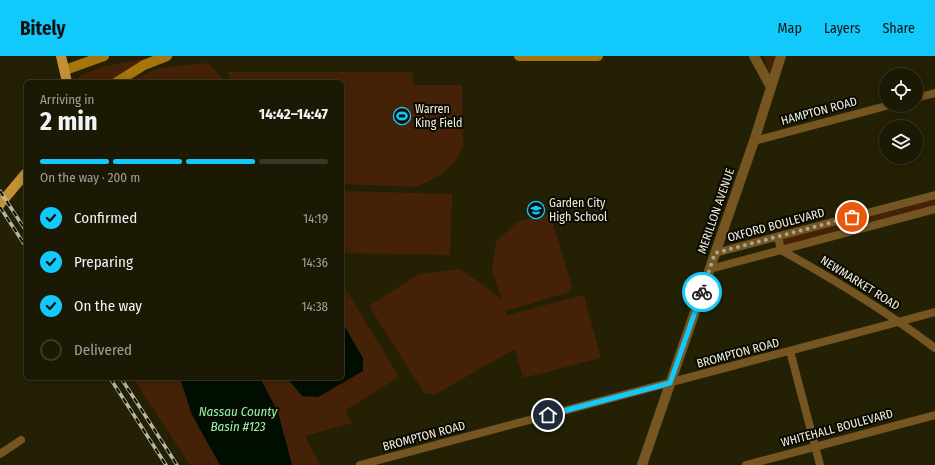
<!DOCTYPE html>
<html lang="en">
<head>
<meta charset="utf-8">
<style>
  :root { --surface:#1b1803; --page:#282512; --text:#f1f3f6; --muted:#a0a09a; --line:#393725; --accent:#11cafb }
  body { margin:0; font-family:"Fira Sans Condensed",sans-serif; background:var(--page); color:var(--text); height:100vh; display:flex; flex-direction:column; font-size:15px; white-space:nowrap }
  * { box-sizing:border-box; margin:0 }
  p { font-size:13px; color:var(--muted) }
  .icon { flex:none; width:22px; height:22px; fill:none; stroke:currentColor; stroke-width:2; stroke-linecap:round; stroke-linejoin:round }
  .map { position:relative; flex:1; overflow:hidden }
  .details { position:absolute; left:24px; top:24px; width:320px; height:300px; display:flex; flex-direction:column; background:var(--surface); border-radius:6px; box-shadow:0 2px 10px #0003,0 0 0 1px var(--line) }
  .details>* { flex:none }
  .tools { position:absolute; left:879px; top:12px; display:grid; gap:8px }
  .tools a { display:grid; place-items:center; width:44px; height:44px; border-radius:50%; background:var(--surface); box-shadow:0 2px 10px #0003,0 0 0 1px var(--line); font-size:20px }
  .pin { position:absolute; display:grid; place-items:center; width:34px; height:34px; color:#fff; margin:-17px; border:2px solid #fff; border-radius:50%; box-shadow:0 1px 4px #0007 }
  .courier { position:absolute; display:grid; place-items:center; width:40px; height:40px; margin:-20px; border:3px solid #11cafb; border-radius:50%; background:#fff; color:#222; box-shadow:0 1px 5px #0007 }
  .overview em { font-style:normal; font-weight:700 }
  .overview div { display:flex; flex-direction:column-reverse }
  .overview { display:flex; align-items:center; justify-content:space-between; height:68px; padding:0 16px }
  h1 { font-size:26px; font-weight:700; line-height:30px }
  .bar { display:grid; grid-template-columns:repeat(4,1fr); gap:6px 4px; align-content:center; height:48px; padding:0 16px }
  .bar i { height:5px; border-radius:3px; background:var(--line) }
  .bar .selected { background:var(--accent) }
  .bar p { grid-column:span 4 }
  ol { padding:0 16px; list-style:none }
  li { display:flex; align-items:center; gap:12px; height:44px }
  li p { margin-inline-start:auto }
  li .icon { padding:4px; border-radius:50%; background:var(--accent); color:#111; stroke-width:4 }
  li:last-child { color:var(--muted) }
  li i { width:22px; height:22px; border:2px solid var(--line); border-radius:50% }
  header { display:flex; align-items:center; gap:24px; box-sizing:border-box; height:56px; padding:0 20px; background:var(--accent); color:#111 }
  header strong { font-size:19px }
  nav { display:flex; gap:22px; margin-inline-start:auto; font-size:14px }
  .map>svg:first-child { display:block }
  .green { fill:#452207 }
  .water { fill:#000e02 }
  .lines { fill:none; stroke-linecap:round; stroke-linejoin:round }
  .minor { stroke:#755622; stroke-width:8 }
  .tertiary { stroke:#755622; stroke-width:10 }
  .secondary { stroke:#a6750d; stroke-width:10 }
  .primary { stroke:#c39036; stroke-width:10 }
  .rail-casing { stroke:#b9b6a2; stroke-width:3.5 }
  .rail { stroke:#0b0a02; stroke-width:2; stroke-dasharray:6; stroke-linecap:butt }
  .done { stroke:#a9a691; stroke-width:4; stroke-dasharray:0 7.2 }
  .route { stroke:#11cafb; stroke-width:5 }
  .labels { text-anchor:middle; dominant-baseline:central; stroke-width:4; stroke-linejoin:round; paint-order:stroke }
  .poi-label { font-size:12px; fill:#f0eedd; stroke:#0b0a02; text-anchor:start }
  .street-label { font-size:12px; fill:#f0eedd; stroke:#0b0a02 }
  .water-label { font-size:13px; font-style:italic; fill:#8ef9a9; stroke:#0b0a02 }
</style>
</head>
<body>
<header>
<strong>Bitely</strong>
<nav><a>Map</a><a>Layers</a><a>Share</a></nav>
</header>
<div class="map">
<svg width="935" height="409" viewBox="0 0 935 409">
  <rect width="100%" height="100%" fill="#242004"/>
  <g class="green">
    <path d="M 764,0 L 778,0 L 772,25 Z"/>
    <path d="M 141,3 L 142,7 L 118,19 L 108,26 L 78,26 L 78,21 L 100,11 Z"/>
    <path d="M 209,7 L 224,26 L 127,26 L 159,12 Z"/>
    <path d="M 227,16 L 413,16 L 413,29 L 462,29 L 463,91 L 456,105 L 439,120 L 416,131 L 342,128 L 342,26 L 232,26 Z"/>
    <path d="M 342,135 L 452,138 L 450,199 L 342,197 Z"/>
    <path d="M 935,141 L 935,152 L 782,193 L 780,182 Z"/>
    <path d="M 550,158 L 572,231 L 569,236 L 506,255 L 507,259 L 584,239 L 601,302 L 523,322 L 515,293 L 434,339 L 424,337 L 369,250 L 419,218 L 460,213 L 493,236 L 502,244 L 492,215 L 496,186 L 518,165 Z"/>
    <path d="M 342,227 L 399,321 L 346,354 L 352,367 L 305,380 L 320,409 L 190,409 L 133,322 L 342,322 Z"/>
  </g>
  <g class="water">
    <path d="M 342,266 L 363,302 L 363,315 L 318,341 L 302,340 L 287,322 L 342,322 Z"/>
    <path d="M 180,322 L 260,322 L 278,356 L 292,409 L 220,409 L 192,359 Z"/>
  </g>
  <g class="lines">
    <g class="minor">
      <path d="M 916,42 L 935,37"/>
      <path d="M 754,85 L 890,49"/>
      <path d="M 778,181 L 781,194 C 835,224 886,255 935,292"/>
      <path d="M 715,197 L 935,139"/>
      <path d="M 710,213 L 935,153"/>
      <path d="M 790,295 L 820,409"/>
      <path d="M 0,398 L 21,384"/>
      <path d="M 360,409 L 935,256"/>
      <path d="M 746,409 L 935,359"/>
    </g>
    <g class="tertiary">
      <path d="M 754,0 L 771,31"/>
      <path d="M 642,409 L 754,85 L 781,0"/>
    </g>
    <g class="secondary">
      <path d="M 519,0 L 598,0"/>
      <path d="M 65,14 L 104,0"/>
      <path d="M 117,26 L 144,9 L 167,0"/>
    </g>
    <g class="primary">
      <path d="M 61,0 L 67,26"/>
      <path d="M 0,148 L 26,117"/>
    </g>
    <g class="rail-casing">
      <g id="rail">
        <path d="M 0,135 L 26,175"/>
        <path d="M 0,151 L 26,191"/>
        <path d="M 110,322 L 166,409"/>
        <path d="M 121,322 L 177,409"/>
      </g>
    </g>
    <use href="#rail" class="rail"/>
  </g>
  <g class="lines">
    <path class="done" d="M 702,236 L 715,197 L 852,161"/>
    <path class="route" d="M 548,359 L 670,327 L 702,236"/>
  </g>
  <defs>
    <g id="stadium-ring" transform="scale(0.9)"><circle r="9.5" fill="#0b0a02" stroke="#11cafb" stroke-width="1.5"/><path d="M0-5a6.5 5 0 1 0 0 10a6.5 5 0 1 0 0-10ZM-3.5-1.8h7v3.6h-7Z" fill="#11cafb"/></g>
    <g id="school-ring" transform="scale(0.9)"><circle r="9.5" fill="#0b0a02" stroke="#11cafb" stroke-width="1.5"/><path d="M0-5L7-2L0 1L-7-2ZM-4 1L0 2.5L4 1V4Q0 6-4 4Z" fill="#11cafb"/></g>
  </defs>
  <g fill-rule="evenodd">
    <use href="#stadium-ring" x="402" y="60"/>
    <use href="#school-ring" x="536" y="154"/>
  </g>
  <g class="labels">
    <g class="poi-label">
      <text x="415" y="53">Warren<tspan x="415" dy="14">King Field</tspan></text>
      <text x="549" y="147">Garden City<tspan x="549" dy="14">High School</tspan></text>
    </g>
    <g class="street-label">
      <text transform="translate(819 55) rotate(-15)">HAMPTON ROAD</text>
      <text transform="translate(716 155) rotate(-71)">MERILLON AVENUE</text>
      <text transform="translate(776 169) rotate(-15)">OXFORD BOULEVARD</text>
      <text transform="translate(860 227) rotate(32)">NEWMARKET ROAD</text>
      <text transform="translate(738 297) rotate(-15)">BROMPTON ROAD</text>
      <text transform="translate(837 372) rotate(-15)">WHITEHALL BOULEVARD</text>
      <text transform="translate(424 380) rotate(-15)">BROMPTON ROAD</text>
    </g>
    <g class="water-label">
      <text x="238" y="355">Nassau County<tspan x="238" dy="15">Basin #123</tspan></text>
    </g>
  </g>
</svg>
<div class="tools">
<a><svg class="icon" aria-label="locate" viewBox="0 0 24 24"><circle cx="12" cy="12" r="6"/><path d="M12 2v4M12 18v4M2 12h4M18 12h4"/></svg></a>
<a><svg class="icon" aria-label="layers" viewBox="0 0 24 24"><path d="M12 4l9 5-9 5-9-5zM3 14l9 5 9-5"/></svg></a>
</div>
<div class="pin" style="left:852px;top:161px;background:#ea580c"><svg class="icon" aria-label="bag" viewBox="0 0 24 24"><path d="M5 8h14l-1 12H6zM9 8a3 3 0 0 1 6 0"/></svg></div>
<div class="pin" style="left:548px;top:359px;background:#1f2937"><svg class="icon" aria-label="home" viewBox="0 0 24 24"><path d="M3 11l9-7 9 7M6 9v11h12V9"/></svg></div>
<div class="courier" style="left:702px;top:236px"><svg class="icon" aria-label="bike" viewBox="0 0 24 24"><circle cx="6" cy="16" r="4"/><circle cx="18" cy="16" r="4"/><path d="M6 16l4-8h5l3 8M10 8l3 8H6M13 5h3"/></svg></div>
<section class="details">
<div class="overview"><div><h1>2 min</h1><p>Arriving in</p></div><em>14:42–14:47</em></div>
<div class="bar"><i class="selected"></i><i class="selected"></i><i class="selected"></i><i></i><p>On the way · 200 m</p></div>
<ol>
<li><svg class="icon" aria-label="check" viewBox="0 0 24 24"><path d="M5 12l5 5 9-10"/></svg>Confirmed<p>14:19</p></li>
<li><svg class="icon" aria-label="check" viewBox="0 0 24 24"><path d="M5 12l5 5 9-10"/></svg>Preparing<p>14:36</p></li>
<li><svg class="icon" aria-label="check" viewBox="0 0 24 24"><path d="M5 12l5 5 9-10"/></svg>On the way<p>14:38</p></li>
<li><i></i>Delivered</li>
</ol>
</section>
</div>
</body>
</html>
